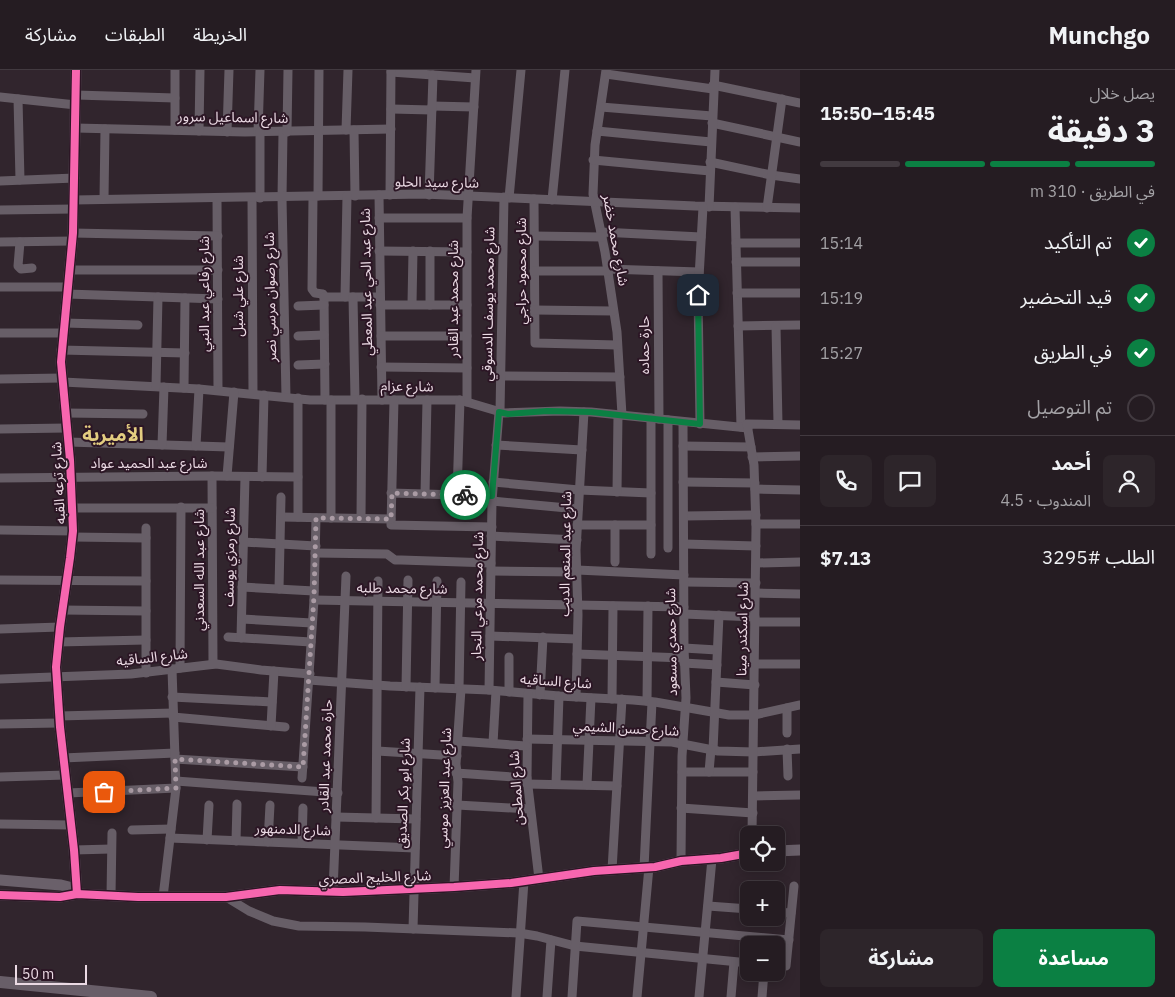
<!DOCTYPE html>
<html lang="ar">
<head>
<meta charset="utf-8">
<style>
  :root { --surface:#251c22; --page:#2d252a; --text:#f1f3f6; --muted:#a3a1a5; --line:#423a40; --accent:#0b8043 }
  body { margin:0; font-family:"IBM Plex Sans","Noto Sans Arabic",sans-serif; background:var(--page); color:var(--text); direction:rtl; height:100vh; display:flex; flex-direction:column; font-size:19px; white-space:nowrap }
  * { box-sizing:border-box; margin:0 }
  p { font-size:16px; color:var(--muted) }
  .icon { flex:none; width:28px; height:28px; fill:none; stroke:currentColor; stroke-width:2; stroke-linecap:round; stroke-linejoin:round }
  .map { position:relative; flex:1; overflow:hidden; direction:ltr }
  .drawer { display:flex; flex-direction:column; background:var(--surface); width:375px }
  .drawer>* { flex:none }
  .tools { position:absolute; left:740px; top:756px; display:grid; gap:10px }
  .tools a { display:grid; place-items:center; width:45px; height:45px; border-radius:8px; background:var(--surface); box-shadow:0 2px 12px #0003,0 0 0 1px var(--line); font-size:25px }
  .scale { position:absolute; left:15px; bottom:12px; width:72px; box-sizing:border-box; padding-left:5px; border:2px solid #ebdae4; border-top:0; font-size:14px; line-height:18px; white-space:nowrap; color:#ebdae4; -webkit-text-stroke:4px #2c1625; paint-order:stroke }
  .pin { position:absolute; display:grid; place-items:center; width:42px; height:42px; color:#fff; margin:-21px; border-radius:10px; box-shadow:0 2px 8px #0006 }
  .courier { position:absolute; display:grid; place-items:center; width:50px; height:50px; margin:-25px; border:4px solid #0b8043; border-radius:50%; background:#fff; color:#222; box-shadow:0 1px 6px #0007 }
  .summary em { font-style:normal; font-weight:700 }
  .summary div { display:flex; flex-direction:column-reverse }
  .summary { display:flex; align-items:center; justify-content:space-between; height:85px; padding:0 20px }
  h1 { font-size:32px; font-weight:700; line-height:38px }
  .bar { display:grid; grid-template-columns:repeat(4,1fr); gap:8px 5px; align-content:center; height:60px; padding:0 20px }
  .bar i { height:6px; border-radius:4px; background:var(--line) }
  .bar .selected { background:var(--accent) }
  .bar p { grid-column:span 4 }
  .line { display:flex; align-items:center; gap:12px; padding:0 20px; border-top:1px solid var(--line) }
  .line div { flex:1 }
  .round { display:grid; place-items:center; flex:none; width:52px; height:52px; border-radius:8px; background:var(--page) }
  ol { padding:0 20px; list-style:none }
  li { display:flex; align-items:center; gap:15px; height:55px }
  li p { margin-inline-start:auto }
  li .icon { padding:5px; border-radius:50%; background:var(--accent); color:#fff; stroke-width:4 }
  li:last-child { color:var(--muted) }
  li i { width:28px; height:28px; border:2px solid var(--line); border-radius:50% }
  .button { display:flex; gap:10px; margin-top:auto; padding:10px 20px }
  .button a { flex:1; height:58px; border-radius:8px; background:var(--accent); color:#fff; font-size:20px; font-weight:700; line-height:58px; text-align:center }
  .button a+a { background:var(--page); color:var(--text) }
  header { display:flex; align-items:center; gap:30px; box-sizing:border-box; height:70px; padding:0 25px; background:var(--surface); border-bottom:1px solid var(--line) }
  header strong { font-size:24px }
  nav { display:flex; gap:28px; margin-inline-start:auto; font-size:18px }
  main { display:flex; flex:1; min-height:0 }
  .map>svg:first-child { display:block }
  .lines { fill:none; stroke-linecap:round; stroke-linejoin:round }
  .street { stroke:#675e67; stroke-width:9 }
  .secondary { stroke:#6a606a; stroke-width:11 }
  .primary { stroke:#685e68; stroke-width:12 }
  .cycleway-casing { stroke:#2c1625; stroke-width:11 }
  .cycleway { stroke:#f766af; stroke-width:8 }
  .done { stroke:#aa9ba4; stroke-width:5; stroke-dasharray:0 9 }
  .route { stroke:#0b8043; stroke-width:6 }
  .labels { text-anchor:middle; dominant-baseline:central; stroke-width:4; stroke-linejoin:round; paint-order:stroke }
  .street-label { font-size:14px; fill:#ebdae4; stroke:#2c1625 }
  .district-label { font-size:19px; font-weight:bold; fill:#e3cd80; stroke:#2c1625 }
</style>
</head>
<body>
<header>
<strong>Munchgo</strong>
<nav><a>الخريطة</a><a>الطبقات</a><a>مشاركة</a></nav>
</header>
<main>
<section class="drawer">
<div class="summary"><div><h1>3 دقيقة</h1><p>يصل خلال</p></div><em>15:45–15:50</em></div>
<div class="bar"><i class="selected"></i><i class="selected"></i><i class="selected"></i><i></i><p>في الطريق · 310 m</p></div>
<ol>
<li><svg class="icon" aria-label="check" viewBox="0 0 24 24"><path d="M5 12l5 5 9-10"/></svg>تم التأكيد<p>15:14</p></li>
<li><svg class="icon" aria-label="check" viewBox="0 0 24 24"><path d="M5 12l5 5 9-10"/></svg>قيد التحضير<p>15:19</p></li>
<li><svg class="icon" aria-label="check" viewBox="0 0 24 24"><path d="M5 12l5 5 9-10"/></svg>في الطريق<p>15:27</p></li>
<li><i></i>تم التوصيل</li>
</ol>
<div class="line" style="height:90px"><a class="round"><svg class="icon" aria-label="person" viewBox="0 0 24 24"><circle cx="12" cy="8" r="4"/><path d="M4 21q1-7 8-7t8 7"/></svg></a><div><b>أحمد</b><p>المندوب · 4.5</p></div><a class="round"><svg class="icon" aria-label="chat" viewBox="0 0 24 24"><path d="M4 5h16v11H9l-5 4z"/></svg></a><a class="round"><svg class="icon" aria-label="phone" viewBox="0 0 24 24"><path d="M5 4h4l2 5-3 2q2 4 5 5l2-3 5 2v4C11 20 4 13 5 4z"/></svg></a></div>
<div class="line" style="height:65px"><div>الطلب #3295</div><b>$7.13</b></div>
<div class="button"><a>مساعدة</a><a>مشاركة</a></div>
</section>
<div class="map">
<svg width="800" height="927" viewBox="0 0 800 927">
  <rect width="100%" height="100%" fill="#31252d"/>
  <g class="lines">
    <g class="street">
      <path d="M 606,0 L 595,75 L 593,124 L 605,182 L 617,262 L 622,345"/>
      <path d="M 391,2 L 475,8"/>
      <path d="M 606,4 L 713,19"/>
      <path d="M 713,15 L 800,33"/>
      <path d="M 76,25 L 175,28"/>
      <path d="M 0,27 L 76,35"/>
      <path d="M 18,29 L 20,110"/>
      <path d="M 432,36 L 474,37"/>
      <path d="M 601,37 L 712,46"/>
      <path d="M 391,39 L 432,40"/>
      <path d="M 712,53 L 800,72"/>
      <path d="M 75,58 L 245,62 L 391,59"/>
      <path d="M 175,60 L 175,0"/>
      <path d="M 346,60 L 348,0"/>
      <path d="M 354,60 L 355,126"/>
      <path d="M 199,61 L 200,0"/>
      <path d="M 597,61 L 711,72"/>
      <path d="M 227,62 L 229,0"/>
      <path d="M 258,62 L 260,0"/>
      <path d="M 283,62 L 282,128 L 286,327"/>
      <path d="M 287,62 L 288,0"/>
      <path d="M 593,90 L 710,101"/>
      <path d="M 710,92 L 771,105 L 800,109"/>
      <path d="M 0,111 L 75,108"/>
      <path d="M 379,125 L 382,330"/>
      <path d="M 390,125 L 391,0"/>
      <path d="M 429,125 L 433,5"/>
      <path d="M 318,126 L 319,0"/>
      <path d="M 313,127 L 312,219 L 315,223 L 323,224 L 324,227"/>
      <path d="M 217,128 L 218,320"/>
      <path d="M 252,128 L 253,323"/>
      <path d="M 260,128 L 260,62"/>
      <path d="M 509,128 L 521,0"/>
      <path d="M 104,129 L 105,59"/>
      <path d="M 534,129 L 535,273 L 617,275"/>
      <path d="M 74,130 L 423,124 L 695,136 L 800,138"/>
      <path d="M 552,130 L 565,0"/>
      <path d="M 709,137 L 715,0"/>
      <path d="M 735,137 L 741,357"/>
      <path d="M 767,138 L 782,29"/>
      <path d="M 0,140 L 74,139"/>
      <path d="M 379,148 L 467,148"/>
      <path d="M 601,162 L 701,167"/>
      <path d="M 73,163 L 218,166"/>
      <path d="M 534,166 L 602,167"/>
      <path d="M 0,172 L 73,171"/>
      <path d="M 20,172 L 18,196 L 21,199 L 32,198"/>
      <path d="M 736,173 L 800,173"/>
      <path d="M 379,181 L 467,182"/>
      <path d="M 430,181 L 430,235"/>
      <path d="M 736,192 L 800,192"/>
      <path d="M 607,199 L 699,202"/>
      <path d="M 70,200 L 218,200"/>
      <path d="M 534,201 L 608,201"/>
      <path d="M 658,201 L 659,349"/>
      <path d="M 0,217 L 68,217"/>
      <path d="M 737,223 L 800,223"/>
      <path d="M 67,224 L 218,229"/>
      <path d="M 324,227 L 325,330"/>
      <path d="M 324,227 L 380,227"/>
      <path d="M 345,227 L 347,126"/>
      <path d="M 353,227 L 355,329"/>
      <path d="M 412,234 L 413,181"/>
      <path d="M 380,235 L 467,235"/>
      <path d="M 298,236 L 324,235"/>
      <path d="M 534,240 L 613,241"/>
      <path d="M 64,253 L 138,255"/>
      <path d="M 738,256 L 800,255"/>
      <path d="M 776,256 L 778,354"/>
      <path d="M 0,263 L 63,263"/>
      <path d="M 298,266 L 324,265"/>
      <path d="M 381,266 L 467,266"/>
      <path d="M 61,280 L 185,283"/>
      <path d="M 298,295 L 325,294"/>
      <path d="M 381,297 L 467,298"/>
      <path d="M 500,306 L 620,307"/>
      <path d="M 0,309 L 62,308"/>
      <path d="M 63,312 L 199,319 L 310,330 L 460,330 L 504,343 L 560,341 L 591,342 L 748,358"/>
      <path d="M 156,316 L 158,227"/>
      <path d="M 184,318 L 185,228"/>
      <path d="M 298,328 L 298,447"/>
      <path d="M 394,330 L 391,455 L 492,457"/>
      <path d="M 467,332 L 467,148 L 476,0"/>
      <path d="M 500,342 L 504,127"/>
      <path d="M 66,343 L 143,344"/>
      <path d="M 651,348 L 651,484"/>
      <path d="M 668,350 L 668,478"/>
      <path d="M 700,354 L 698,225 L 703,137"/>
      <path d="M 0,359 L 67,358"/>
      <path d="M 68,372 L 229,377"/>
      <path d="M 162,375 L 164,317"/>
      <path d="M 496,375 L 582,380"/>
      <path d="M 196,376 L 199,319"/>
      <path d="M 683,376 L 751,377"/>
      <path d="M 752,387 L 800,386"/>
      <path d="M 212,406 L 213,594"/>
      <path d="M 227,406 L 234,322"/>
      <path d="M 262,407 L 264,325"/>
      <path d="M 0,408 L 212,406 L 298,407"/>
      <path d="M 493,412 L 579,420 L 651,423"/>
      <path d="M 683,412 L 755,413"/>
      <path d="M 755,419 L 800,420"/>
      <path d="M 617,422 L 618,345"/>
      <path d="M 391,423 L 492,426"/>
      <path d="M 425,424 L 427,330"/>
      <path d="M 457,425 L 460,330"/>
      <path d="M 492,431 L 578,439"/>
      <path d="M 73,438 L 212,438"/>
      <path d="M 684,446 L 756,445"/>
      <path d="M 281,447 L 391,449"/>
      <path d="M 331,448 L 331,330"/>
      <path d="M 361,448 L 362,329"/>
      <path d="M 756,454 L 800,454"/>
      <path d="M 577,455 L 651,455"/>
      <path d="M 0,460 L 73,461"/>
      <path d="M 491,466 L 577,470"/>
      <path d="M 72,467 L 146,468"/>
      <path d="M 243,472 L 316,476"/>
      <path d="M 684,474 L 756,476"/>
      <path d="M 315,483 L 387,484 L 395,490 L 401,490 L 491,493"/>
      <path d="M 615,492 L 615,455"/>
      <path d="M 757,493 L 800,492"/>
      <path d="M 577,500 L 684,505"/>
      <path d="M 491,501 L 577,502"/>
      <path d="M 0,510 L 146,511"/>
      <path d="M 684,512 L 756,513"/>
      <path d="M 242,517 L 314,521"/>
      <path d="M 279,519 L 281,427"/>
      <path d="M 756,523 L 800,524"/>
      <path d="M 314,530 L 684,537"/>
      <path d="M 62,540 L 146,541"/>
      <path d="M 684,544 L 755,547"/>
      <path d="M 242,549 L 312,553"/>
      <path d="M 755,552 L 800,552"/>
      <path d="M 0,559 L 60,557"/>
      <path d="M 490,566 L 577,569"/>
      <path d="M 228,567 L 311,572"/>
      <path d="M 241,568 L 245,407"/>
      <path d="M 58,572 L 146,570"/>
      <path d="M 684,578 L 717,580"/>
      <path d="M 577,584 L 684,588"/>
      <path d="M 684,593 L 717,595"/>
      <path d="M 755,594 L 800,594"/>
      <path d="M 180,598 L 181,437"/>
      <path d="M 146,603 L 146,458"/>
      <path d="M 0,609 L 131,604 L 216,594 L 261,600 L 310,604"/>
      <path d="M 309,610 L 390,616 L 489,620 L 559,626 L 633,630 L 655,632 L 729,645 L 754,645 L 800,635"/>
      <path d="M 716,612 L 755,615"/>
      <path d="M 406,617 L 408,510"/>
      <path d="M 435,618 L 437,511"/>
      <path d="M 459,619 L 461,512"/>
      <path d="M 489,620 L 492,431 L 499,342"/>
      <path d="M 509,622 L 509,587"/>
      <path d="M 528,624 L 527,708 L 539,809"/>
      <path d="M 540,625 L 543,567"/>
      <path d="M 172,627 L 272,632"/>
      <path d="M 576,627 L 578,545 L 576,480 L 584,342"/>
      <path d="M 612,629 L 613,536"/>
      <path d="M 647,631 L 648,536"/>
      <path d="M 787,638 L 787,663"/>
      <path d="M 59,646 L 173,643"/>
      <path d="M 173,647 L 285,657"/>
      <path d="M 0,654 L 59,653"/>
      <path d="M 271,656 L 274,601"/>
      <path d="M 527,669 L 672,672 L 718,681 L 754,682 L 800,679"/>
      <path d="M 458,671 L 526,676"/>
      <path d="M 493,673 L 496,621"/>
      <path d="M 787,679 L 788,706"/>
      <path d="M 713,680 L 719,545"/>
      <path d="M 377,681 L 457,686"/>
      <path d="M 63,688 L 175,683"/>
      <path d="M 175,689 L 303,697"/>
      <path d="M 682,702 L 753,702"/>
      <path d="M 709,702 L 711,679"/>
      <path d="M 456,703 L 527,708"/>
      <path d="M 0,707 L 66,705"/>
      <path d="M 302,708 L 314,530 L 316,448"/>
      <path d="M 176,711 L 338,723"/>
      <path d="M 527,714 L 617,716"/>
      <path d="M 556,714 L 559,626"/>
      <path d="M 587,715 L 591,628"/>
      <path d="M 68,723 L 176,718"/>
      <path d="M 753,726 L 800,725"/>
      <path d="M 457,735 L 530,739"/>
      <path d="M 681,738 L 753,743"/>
      <path d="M 336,747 L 416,749"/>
      <path d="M 376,748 L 378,511"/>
      <path d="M 0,754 L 71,755"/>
      <path d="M 132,760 L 171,759"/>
      <path d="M 752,765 L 756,457 L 754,395 L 747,354 L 800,355"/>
      <path d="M 170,768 L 415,778"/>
      <path d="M 207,770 L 209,735"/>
      <path d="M 236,771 L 237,734"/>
      <path d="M 268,772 L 270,735"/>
      <path d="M 302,773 L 303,738"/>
      <path d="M 74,780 L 111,779"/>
      <path d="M 681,791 L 682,686 L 686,628 L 684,578 L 683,352"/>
      <path d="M 644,798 L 652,632"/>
      <path d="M 612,800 L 622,629"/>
      <path d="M 454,817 L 458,712 L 456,694 L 461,619"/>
      <path d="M 333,821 L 346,506"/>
      <path d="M 111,826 L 112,763"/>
      <path d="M 163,827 L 176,718 L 172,599"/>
      <path d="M 226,827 L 249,841 L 273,851 L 299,856 L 365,857 L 519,863 L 537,866 L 575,876 L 749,893"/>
      <path d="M 708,836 L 749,839"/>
      <path d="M 776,842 L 791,843"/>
      <path d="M 413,859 L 420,617"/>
      <path d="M 776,895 L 786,896 L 794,816"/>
      <path d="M 516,927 L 524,811"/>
      <path d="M 547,927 L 551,870"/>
      <path d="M 572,927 L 577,851 L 789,870"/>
      <path d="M 637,927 L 649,797"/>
      <path d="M 699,927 L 712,789"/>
      <path d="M 731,927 L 734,892"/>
      <path d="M 762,927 L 764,902"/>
    </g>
    <g class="secondary">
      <path d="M 76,0 L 73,163 L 61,292 L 70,390 L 73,461 L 70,488 L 60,557 L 56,597 L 60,657 L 74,780 L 77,824"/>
      <path d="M 776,781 L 800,780"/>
      <path d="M 0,810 L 61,815 L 69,817 L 77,824"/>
      <path d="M 0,825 L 60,827 L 77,824 L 138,827 L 226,827 L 280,820 L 343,822 L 454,817 L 511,813 L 594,801 L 655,797 L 681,791 L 721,788 L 749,783"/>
    </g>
    <path class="primary" d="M 0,912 L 151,927"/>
    <g class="cycleway-casing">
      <g id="cycleway">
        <path d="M 76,0 L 73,163 L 61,292 L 70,390 L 73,461 L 70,488 L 60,557 L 56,597 L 60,657 L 74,780 L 77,824"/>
        <path d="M 0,825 L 60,827 L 77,824 L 138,827 L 226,827 L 280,820 L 343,822 L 454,817 L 511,813 L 594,801 L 655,797 L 681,791 L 721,788 L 749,783"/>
      </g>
    </g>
    <use href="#cycleway" class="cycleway"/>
  </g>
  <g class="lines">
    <path class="done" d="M 104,722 L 176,718 L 175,689 L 303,697 L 314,526 L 316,448 L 391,449 L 392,423 L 465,425"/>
    <path class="route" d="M 465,425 L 492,426 L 499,342 L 508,344 L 547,341 L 591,342 L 700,354 L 698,225"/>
  </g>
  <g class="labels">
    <g class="street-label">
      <text transform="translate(233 47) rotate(1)">شارع اسماعيل سرور</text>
      <text transform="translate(437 112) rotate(1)">شارع سيد الحلو</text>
      <text transform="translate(616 170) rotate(80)">شارع محمد خضر</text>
      <text transform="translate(521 201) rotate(-90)">شارع محمود حراجي</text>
      <text transform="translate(366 212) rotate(-91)">شارع عبد الحي عبد المعطي</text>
      <text transform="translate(204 224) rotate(-90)">شارع رفاعي عبد النبي</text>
      <text transform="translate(238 226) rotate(-90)">شارع علي شبل</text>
      <text transform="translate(270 227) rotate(-91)">شارع رضوان مرسي نصر</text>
      <text transform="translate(453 229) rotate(-90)">شارع محمد عبد القادر</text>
      <text transform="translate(488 234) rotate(-89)">شارع محمد يوسف الدسوقي</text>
      <text transform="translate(644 275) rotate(-90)">حارة حماده</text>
      <text transform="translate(407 316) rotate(1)">شارع عزام</text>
      <text x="149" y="393">شارع عبد الحميد عواد</text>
      <text transform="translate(58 413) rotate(-93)">شارع ترعه القبه</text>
      <text transform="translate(565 484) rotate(-89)">شارع عبد المنعم الديب</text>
      <text transform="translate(229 487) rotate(-89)">شارع رمزي يوسف</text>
      <text transform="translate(199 500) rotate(-90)">شارع عبد الله السعدني</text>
      <text transform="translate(402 518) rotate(1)">شارع محمد طلبه</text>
      <text transform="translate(477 526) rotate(-89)">شارع محمد مرعي النجار</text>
      <text transform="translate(742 559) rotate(-89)">شارع اسكندر مينا</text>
      <text transform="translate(671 572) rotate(-91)">شارع حمدي مسعود</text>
      <text transform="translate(152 587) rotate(-6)">شارع الساقيه</text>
      <text transform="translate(556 611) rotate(4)">شارع الساقيه</text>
      <text transform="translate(626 658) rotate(3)">شارع حسن الشيمي</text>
      <text transform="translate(325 686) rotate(-88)">حارة محمد عبد القادر</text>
      <text transform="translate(444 718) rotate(-88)">شارع عبد العزيز موسي</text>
      <text transform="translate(516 718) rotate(-94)">شارع المطحن</text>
      <text transform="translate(403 723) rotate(-88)">شارع ابو بكر الصديق</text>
      <text transform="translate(293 759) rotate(2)">شارع الدمنهور</text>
      <text transform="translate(375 807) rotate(-2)">شارع الخليج المصري</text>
    </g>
    <g class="district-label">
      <text x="113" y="364">الأميرية</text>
    </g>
  </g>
</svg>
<div class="tools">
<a><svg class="icon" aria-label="locate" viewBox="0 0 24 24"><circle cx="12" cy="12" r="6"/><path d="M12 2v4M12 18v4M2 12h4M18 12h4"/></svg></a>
<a>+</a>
<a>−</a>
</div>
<div class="scale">50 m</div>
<div class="pin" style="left:104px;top:722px;background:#ea580c"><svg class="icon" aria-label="bag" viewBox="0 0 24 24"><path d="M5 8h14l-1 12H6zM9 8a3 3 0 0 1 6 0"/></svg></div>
<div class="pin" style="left:698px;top:225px;background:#1f2937"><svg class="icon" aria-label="home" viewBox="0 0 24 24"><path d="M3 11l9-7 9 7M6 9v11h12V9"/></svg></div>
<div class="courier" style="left:465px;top:425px"><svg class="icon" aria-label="bike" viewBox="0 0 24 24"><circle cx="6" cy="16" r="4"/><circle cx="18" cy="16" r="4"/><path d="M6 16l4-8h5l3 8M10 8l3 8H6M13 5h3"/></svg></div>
</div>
</main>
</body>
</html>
